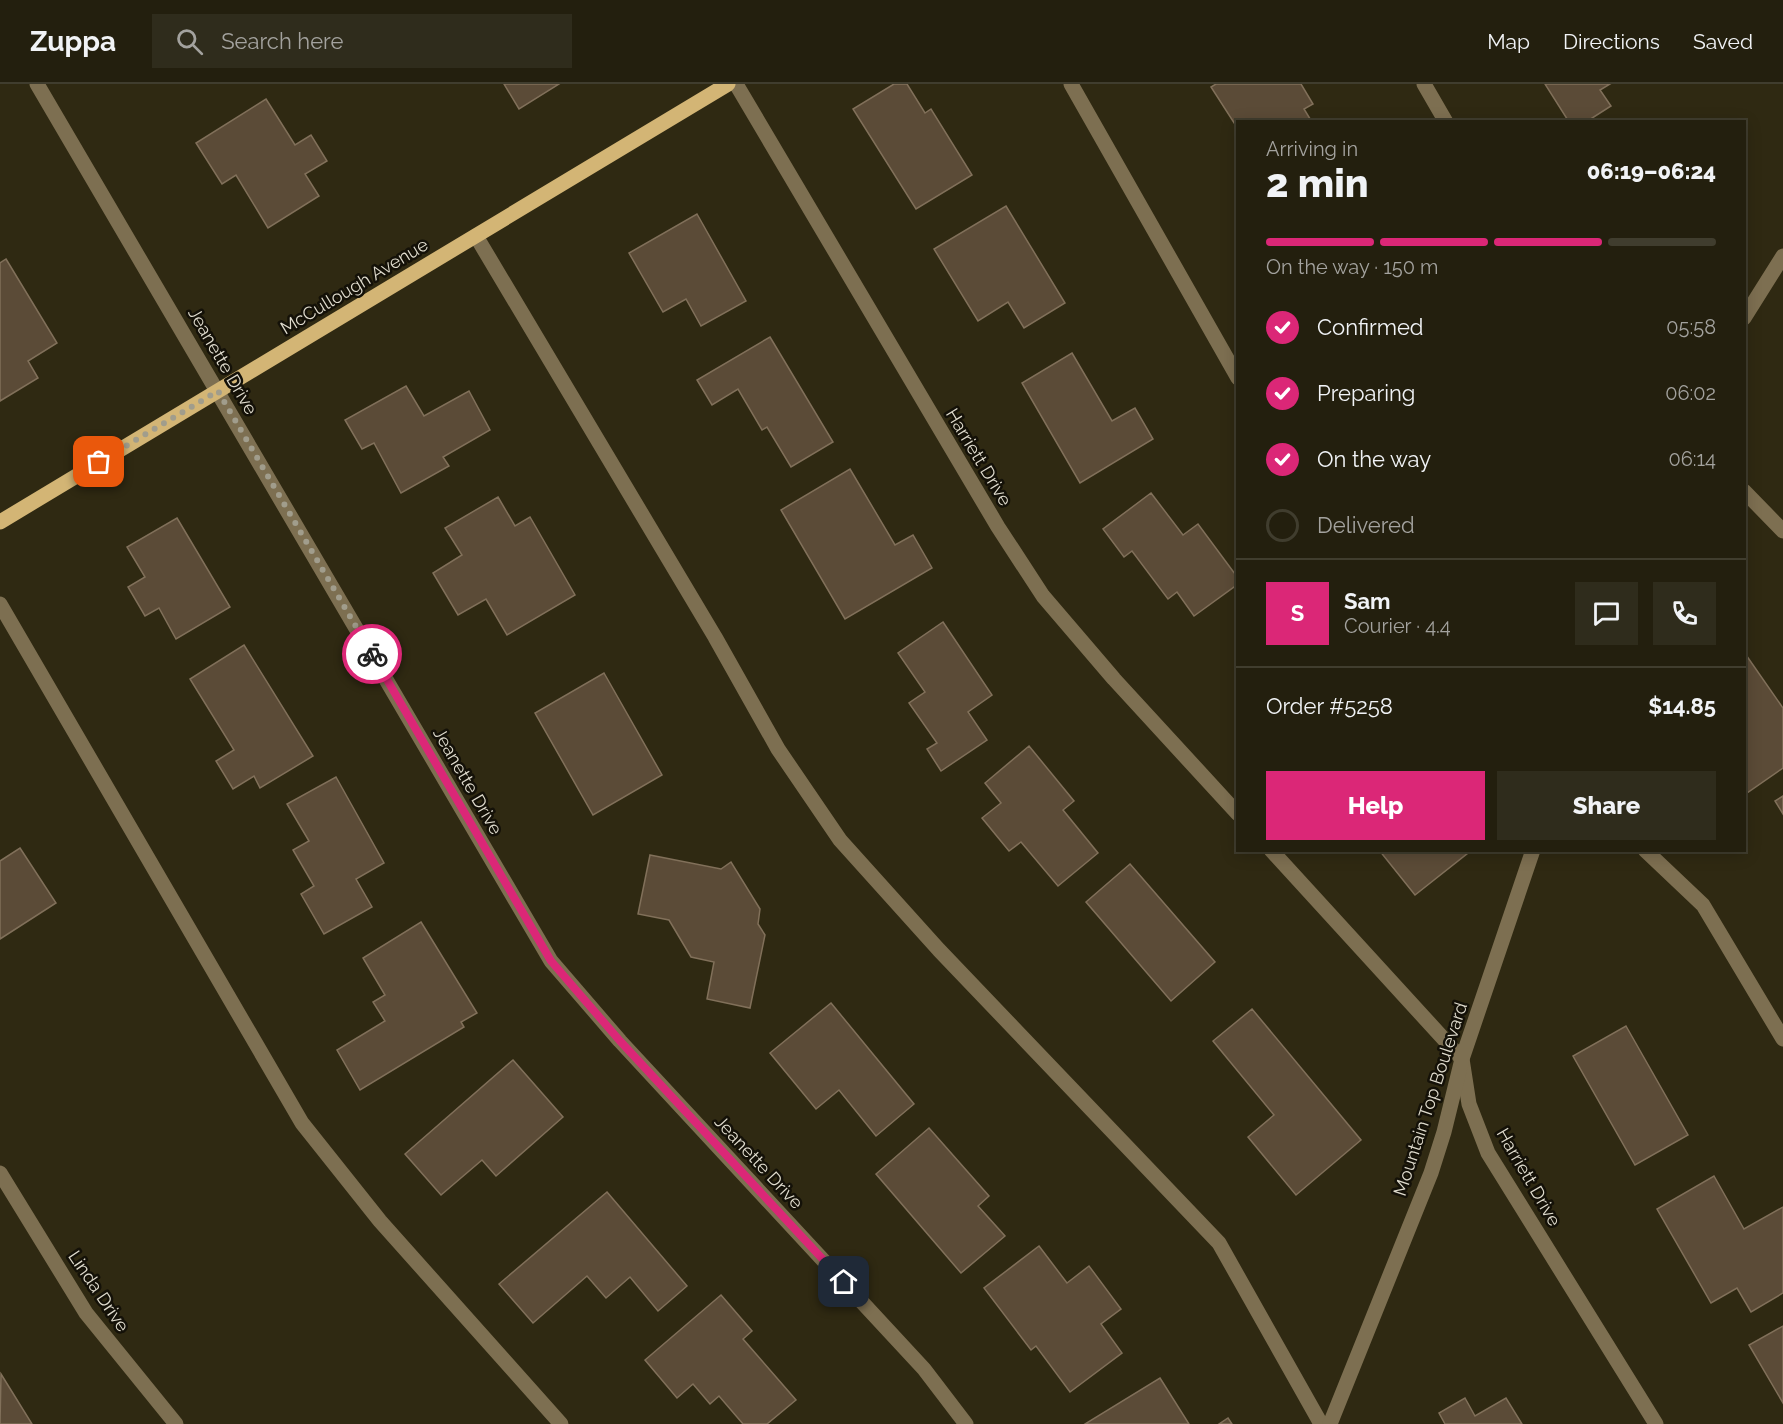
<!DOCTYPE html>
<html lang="en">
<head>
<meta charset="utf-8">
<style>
  :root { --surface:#231f0e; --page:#2f2c1c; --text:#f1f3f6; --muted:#a3a29e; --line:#403d2e; --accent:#db2777 }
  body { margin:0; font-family:Raleway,sans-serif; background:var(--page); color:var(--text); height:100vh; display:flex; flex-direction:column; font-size:22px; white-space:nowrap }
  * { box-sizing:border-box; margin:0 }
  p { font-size:20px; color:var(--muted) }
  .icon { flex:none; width:33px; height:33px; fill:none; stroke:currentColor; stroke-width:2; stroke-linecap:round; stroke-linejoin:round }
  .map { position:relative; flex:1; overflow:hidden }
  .drawer { position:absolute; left:1236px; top:36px; width:510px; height:732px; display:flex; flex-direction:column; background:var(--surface); border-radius:0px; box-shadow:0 3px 15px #0003,0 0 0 2px var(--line) }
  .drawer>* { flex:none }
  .pin { position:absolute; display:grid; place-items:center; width:51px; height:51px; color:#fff; margin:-26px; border-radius:12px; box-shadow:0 3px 9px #0006 }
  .courier { position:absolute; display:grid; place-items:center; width:60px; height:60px; margin:-30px; border:4px solid #db2777; border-radius:50%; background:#fff; color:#222; box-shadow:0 2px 8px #0007 }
  .headline em { font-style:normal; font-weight:800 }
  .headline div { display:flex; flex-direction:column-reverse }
  .headline { display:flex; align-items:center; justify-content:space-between; height:102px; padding:0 30px }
  h1 { font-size:39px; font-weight:800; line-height:45px }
  .bar { display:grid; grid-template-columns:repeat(4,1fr); gap:9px 6px; align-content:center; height:72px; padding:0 30px }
  .bar i { height:8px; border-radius:4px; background:var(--line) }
  .bar .current { background:var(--accent) }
  .bar p { grid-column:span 4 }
  .line { display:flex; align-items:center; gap:15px; padding:0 30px; border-top:2px solid var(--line) }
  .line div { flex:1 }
  .round { display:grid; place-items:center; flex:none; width:63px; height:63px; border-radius:0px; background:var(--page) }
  ol { padding:0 30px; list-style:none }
  li { display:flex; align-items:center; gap:18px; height:66px }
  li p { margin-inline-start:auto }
  li .icon { padding:6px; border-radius:50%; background:var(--accent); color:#fff; stroke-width:4 }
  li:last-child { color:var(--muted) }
  li i { width:33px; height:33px; border:3px solid var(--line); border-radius:50% }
  .cta { display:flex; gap:12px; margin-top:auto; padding:12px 30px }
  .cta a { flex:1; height:69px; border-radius:0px; background:var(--accent); color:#fff; font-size:24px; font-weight:800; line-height:69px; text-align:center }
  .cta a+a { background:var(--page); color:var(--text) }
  header { display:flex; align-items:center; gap:36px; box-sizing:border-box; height:84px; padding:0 30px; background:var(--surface); border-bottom:2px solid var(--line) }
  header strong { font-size:28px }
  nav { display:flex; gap:33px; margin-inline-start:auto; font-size:21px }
  .search { width:420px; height:54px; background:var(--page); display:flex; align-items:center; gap:15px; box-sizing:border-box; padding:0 21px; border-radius:0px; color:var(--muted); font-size:22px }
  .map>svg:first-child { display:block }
  .building { fill:#5b4b37; stroke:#81705a; stroke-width:1.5 }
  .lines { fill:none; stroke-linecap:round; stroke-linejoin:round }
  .minor { stroke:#7d6f51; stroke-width:15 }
  .major { stroke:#d3b575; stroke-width:15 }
  .done { stroke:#a19d8c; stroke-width:6; stroke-dasharray:0 10.8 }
  .route { stroke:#db2777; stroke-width:8 }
  .labels { text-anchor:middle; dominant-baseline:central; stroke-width:5; stroke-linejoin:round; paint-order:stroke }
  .street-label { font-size:18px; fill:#dfdbcd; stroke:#141108 }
</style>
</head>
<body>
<header>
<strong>Zuppa</strong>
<div class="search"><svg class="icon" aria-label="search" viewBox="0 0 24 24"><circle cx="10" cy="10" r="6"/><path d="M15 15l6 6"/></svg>Search here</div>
<nav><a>Map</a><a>Directions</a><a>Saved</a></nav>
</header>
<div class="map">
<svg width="1783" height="1340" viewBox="0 0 1783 1340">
  <rect width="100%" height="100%" fill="#2f2912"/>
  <g class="building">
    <path d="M 504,0 L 559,0 L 519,25 Z"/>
    <path d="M 894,0 L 907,0 L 925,29 L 931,25 L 972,91 L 916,125 L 853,25 Z"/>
    <path d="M 1216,0 L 1301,0 L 1313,20 L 1304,25 L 1312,38 L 1238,38 L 1238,45 L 1211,3 Z"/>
    <path d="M 1545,0 L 1610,0 L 1600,6 L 1611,22 L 1586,38 L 1569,38 Z"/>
    <path d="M 266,15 L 295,61 L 311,51 L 327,77 L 305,90 L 319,112 L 268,144 L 236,91 L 222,100 L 196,59 Z"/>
    <path d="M 1006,122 L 1065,219 L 1024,244 L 1008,218 L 978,237 L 934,165 Z"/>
    <path d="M 697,130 L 746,217 L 701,242 L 686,215 L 663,228 L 629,169 Z"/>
    <path d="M 6,175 L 57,259 L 28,277 L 38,294 L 0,317 L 0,179 Z"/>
    <path d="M 770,253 L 833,358 L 791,383 L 767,343 L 762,346 L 738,305 L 712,321 L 697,296 Z"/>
    <path d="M 1072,269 L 1112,337 L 1135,324 L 1153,355 L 1080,399 L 1022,299 Z"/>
    <path d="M 406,302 L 424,332 L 469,307 L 490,346 L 443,373 L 449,382 L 401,409 L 374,359 L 362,365 L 345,336 Z"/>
    <path d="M 850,385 L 895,461 L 913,451 L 932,484 L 845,535 L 781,426 Z"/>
    <path d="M 1151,409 L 1183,451 L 1198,440 L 1238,494 L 1238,500 L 1194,532 L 1177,508 L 1168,515 L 1132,467 L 1124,473 L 1103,445 Z"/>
    <path d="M 498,413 L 515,442 L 530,433 L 575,511 L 507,551 L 486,515 L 458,531 L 433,489 L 462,471 L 445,444 Z"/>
    <path d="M 177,434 L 230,523 L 176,555 L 159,524 L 145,532 L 128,503 L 145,493 L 127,463 Z"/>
    <path d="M 943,538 L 992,611 L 968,628 L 987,656 L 941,687 L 927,665 L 937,659 L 909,619 L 925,608 L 898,569 Z"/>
    <path d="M 244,561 L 313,672 L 260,704 L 254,692 L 233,705 L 216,677 L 234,666 L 190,595 Z"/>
    <path d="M 1744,568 L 1783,624 L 1783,684 L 1744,711 Z"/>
    <path d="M 604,589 L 662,691 L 593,731 L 535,629 Z"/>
    <path d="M 1029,662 L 1074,717 L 1063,726 L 1098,769 L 1058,802 L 1021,758 L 1009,767 L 982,734 L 1001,719 L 985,699 Z"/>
    <path d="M 336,693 L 384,779 L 356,795 L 372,823 L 324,850 L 301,810 L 314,802 L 293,766 L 309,757 L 287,720 Z"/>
    <path d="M 1783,712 L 1783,730 L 1775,717 Z"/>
    <path d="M 20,764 L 56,819 L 0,855 L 0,777 Z"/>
    <path d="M 1379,766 L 1466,766 L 1468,769 L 1415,811 Z"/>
    <path d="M 650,771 L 721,785 L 731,778 L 760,825 L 758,840 L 765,851 L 750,924 L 707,915 L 714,878 L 691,873 L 669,836 L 638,830 Z"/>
    <path d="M 1130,780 L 1215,878 L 1171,917 L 1086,818 Z"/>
    <path d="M 421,838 L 477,929 L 461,938 L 464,943 L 360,1006 L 337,966 L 385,937 L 373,918 L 385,911 L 363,874 Z"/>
    <path d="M 831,919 L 914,1020 L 876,1052 L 839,1006 L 816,1025 L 770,969 Z"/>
    <path d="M 1252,925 L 1361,1056 L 1296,1111 L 1248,1053 L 1274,1031 L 1213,957 Z"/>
    <path d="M 1626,942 L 1688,1051 L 1635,1081 L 1573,972 Z"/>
    <path d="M 513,976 L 563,1033 L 496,1092 L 482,1076 L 441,1111 L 405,1070 Z"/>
    <path d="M 929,1044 L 989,1112 L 978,1122 L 1005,1152 L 961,1189 L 876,1090 Z"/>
    <path d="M 1714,1092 L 1744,1145 L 1783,1123 L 1783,1209 L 1751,1228 L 1737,1204 L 1711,1219 L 1657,1125 Z"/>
    <path d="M 607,1108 L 687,1202 L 658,1227 L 630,1193 L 606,1214 L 587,1192 L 533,1239 L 499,1200 Z"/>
    <path d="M 1039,1162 L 1067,1199 L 1089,1182 L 1121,1225 L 1101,1240 L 1122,1269 L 1070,1308 L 1036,1262 L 1031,1266 L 984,1204 Z"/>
    <path d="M 721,1211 L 752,1247 L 743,1255 L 796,1316 L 767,1340 L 743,1340 L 719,1312 L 710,1320 L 693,1300 L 677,1314 L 645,1276 Z"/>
    <path d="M 1783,1242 L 1783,1319 L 1749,1261 Z"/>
    <path d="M 1,1290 L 32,1340 L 0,1340 Z"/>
    <path d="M 1160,1294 L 1189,1340 L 1085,1340 Z"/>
    <path d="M 1465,1314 L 1475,1332 L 1506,1314 L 1522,1340 L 1445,1340 L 1439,1329 Z"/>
    <path d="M 1228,1334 L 1232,1340 L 1219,1340 Z"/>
  </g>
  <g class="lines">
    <g class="minor">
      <path d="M 37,0 L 551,877 L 620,957 L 924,1285 L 966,1340"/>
      <path d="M 736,0 L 998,443 L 1043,512 L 1114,595 L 1238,730"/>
      <path d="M 1071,0 L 1238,294"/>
      <path d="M 1424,0 L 1446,38"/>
      <path d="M 476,152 L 715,553 L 778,665 L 840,756 L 939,866 L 1219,1159 L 1321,1340"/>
      <path d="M 1744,234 L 1783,172"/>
      <path d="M 1744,407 L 1783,447"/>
      <path d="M 0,520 L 302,1039 L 380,1137 L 561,1340"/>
      <path d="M 1271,766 L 1462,975 L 1469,1020 L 1488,1069 L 1656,1340"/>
      <path d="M 1645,766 L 1703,821 L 1783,955"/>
      <path d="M 0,1089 L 86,1229 L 176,1340"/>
      <path d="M 1330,1340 L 1431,1089 L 1444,1048 L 1462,975 L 1533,766"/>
    </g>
    <path class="major" d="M 0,438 L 728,0"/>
  </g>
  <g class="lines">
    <path class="done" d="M 99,378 L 218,307 L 372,570"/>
    <path class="route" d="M 372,570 L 551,877 L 620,957 L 844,1198"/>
  </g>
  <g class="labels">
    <g class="street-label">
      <text transform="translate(354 202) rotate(-31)">McCullough Avenue</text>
      <text transform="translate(223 277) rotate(60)">Jeanette Drive</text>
      <text transform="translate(979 373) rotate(59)">Harriett Drive</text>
      <text transform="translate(468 697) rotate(60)">Jeanette Drive</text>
      <text transform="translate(1430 1015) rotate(-72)">Mountain Top Boulevard</text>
      <text transform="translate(759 1078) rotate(47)">Jeanette Drive</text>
      <text transform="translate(1529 1093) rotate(60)">Harriett Drive</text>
      <text transform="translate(99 1207) rotate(56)">Linda Drive</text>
    </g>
  </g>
</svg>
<div class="pin" style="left:99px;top:378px;background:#ea580c"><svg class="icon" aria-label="bag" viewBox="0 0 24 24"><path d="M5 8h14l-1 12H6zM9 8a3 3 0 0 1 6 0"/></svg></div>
<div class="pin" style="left:844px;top:1198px;background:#1f2937"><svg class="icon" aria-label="home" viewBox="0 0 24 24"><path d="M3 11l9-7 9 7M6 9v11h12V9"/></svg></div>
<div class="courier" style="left:372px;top:570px"><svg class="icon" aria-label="bike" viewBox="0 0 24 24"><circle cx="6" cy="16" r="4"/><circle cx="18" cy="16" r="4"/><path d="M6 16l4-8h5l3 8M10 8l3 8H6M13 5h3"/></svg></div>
<section class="drawer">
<div class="headline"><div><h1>2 min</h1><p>Arriving in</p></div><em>06:19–06:24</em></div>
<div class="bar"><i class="current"></i><i class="current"></i><i class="current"></i><i></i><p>On the way · 150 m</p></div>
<ol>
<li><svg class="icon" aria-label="check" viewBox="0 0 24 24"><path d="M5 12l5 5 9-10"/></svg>Confirmed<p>05:58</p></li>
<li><svg class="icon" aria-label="check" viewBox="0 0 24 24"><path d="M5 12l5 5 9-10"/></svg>Preparing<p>06:02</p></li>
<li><svg class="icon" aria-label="check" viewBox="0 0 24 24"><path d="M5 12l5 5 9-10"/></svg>On the way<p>06:14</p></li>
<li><i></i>Delivered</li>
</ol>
<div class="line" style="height:108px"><b class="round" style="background:var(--accent);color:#fff">S</b><div><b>Sam</b><p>Courier · 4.4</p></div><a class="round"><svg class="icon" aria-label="chat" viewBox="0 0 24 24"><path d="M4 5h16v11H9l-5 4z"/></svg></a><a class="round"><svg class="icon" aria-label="phone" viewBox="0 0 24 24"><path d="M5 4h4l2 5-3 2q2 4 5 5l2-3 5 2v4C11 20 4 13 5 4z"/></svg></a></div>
<div class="line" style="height:78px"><div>Order #5258</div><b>$14.85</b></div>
<div class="cta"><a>Help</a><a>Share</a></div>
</section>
</div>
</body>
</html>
